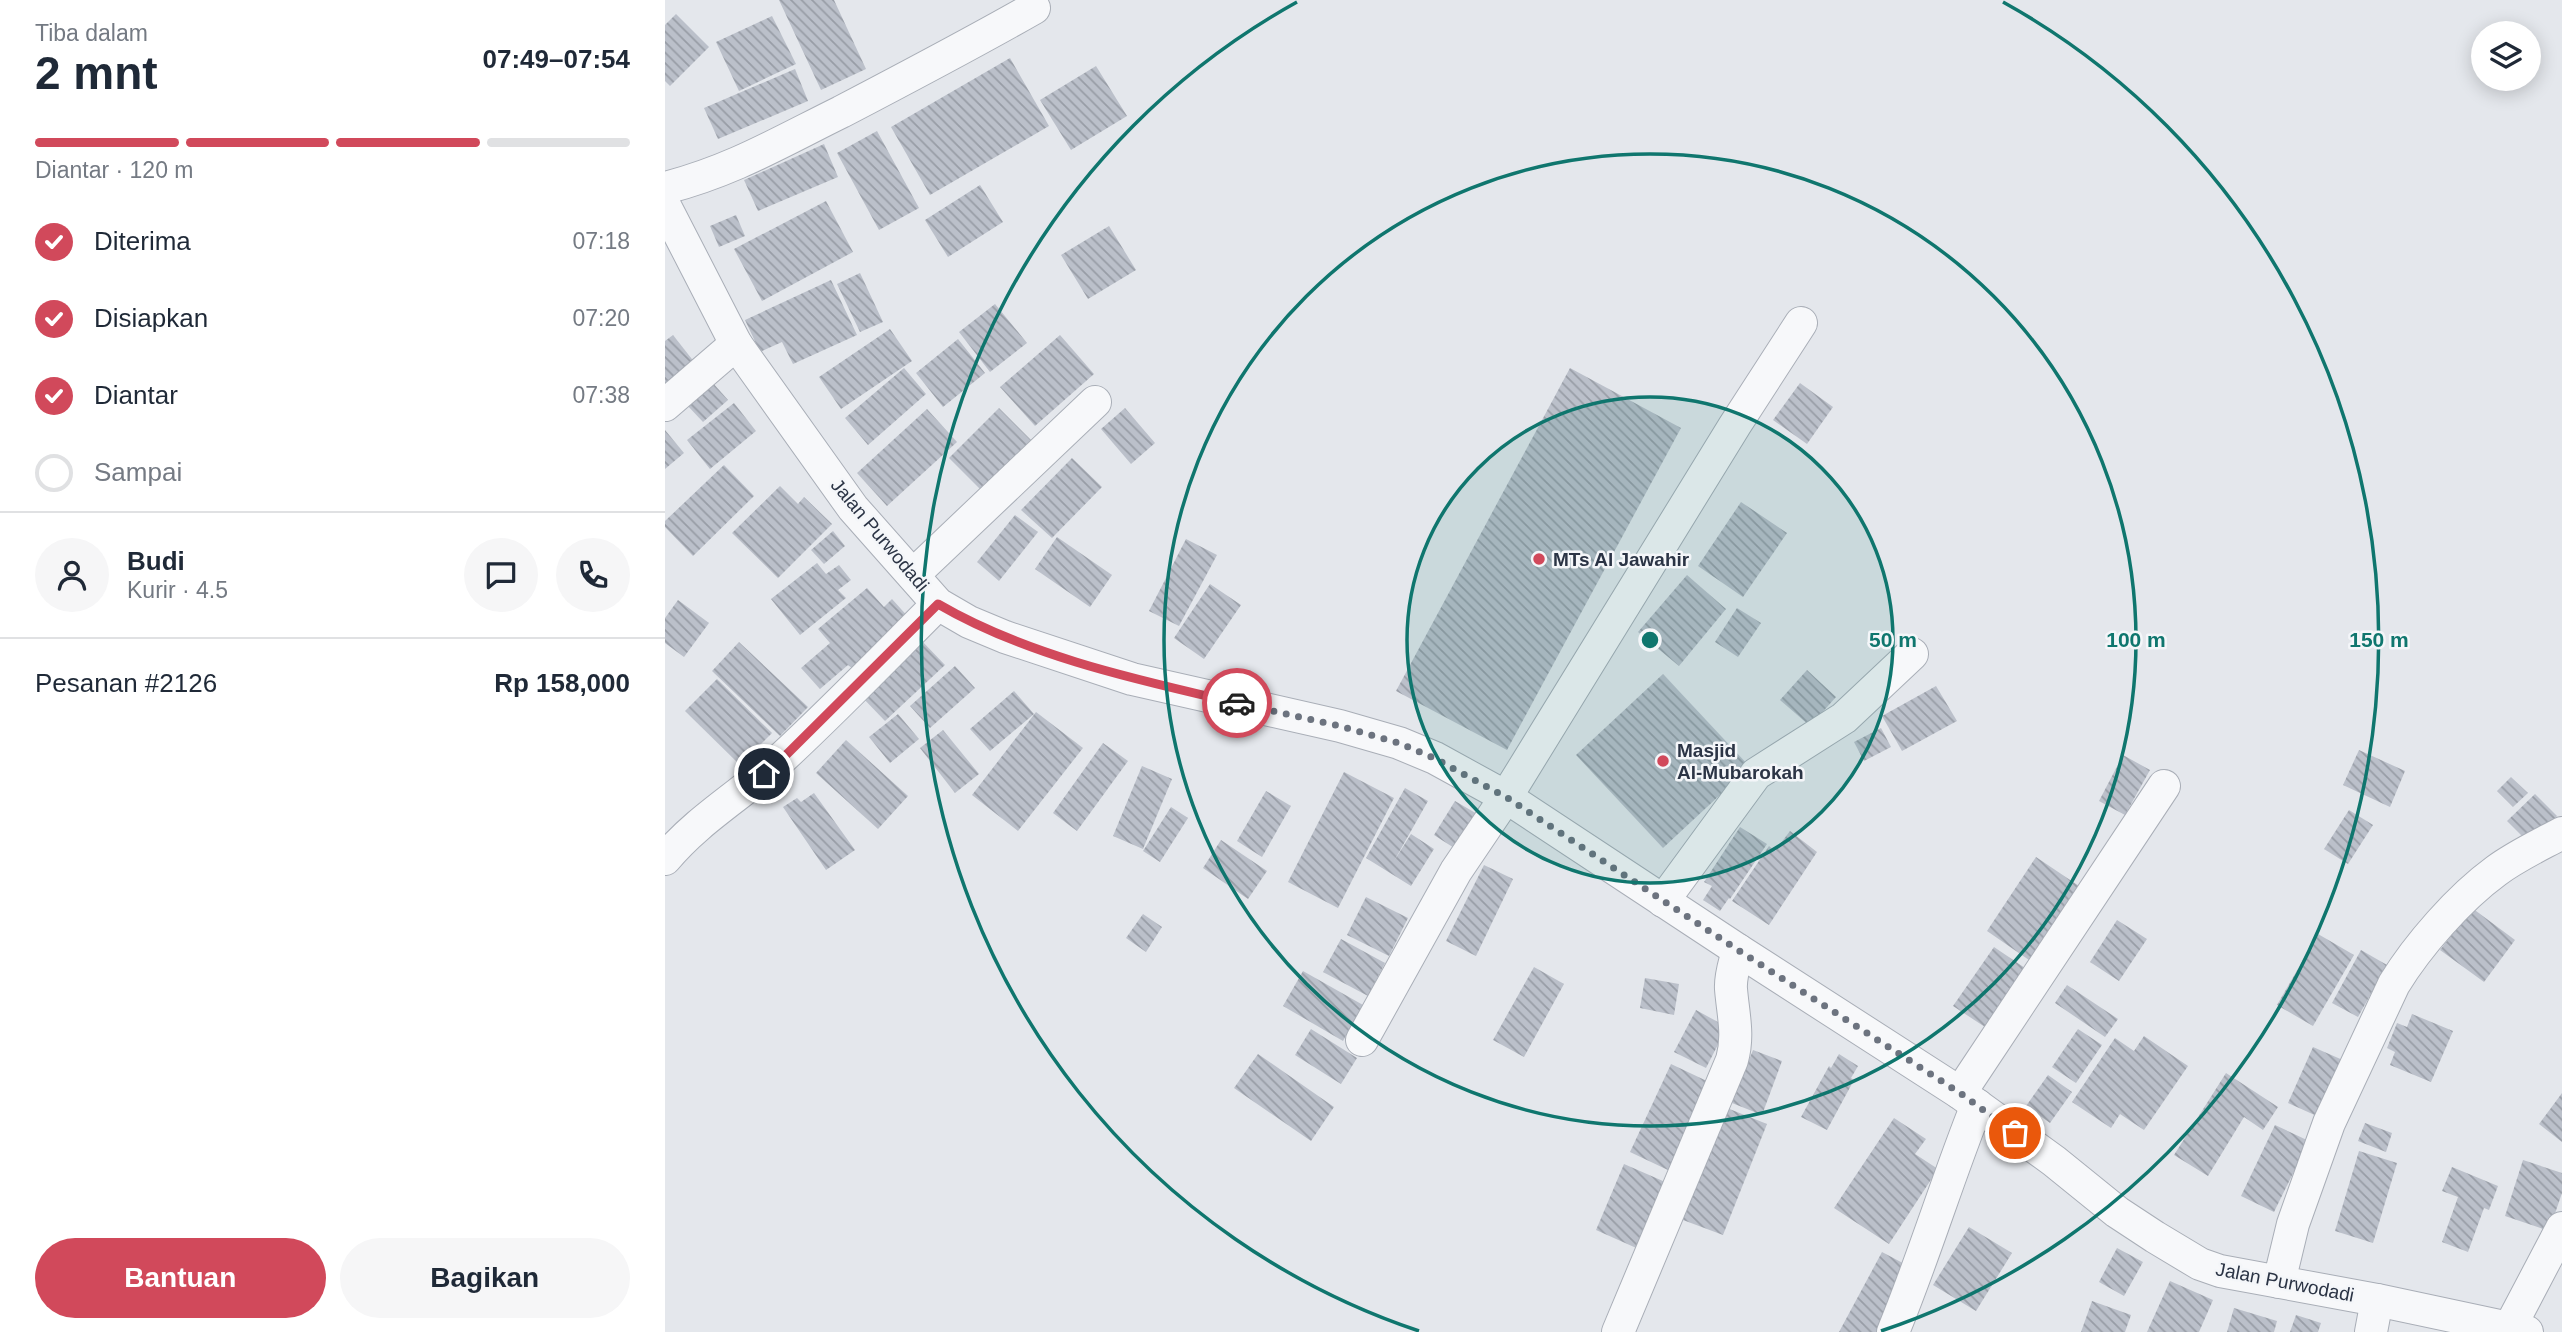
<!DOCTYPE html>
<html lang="id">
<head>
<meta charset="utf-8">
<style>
  :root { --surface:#fff; --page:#f6f6f7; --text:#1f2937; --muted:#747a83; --line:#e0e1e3; --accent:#d1495b }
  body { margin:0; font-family:Helvetica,sans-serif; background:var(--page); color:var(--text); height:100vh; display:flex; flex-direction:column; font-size:26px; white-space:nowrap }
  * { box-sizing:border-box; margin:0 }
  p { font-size:23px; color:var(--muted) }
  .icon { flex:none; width:38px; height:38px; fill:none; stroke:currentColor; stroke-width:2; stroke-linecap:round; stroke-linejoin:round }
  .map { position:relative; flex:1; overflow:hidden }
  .drawer { display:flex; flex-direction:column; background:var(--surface); width:665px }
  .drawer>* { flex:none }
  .buttons { position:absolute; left:1806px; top:21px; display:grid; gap:14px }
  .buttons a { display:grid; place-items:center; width:70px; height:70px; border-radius:50%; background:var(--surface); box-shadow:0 4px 18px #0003; font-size:35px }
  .pin { position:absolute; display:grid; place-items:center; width:60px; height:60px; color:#fff; margin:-30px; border:4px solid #fff; border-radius:50%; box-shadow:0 2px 7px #0007 }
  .courier { position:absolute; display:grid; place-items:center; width:70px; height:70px; margin:-35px; border:5px solid #d1495b; border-radius:50%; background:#fff; color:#222; box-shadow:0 2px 9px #0007 }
  .summary em { font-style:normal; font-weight:800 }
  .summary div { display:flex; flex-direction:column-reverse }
  .summary { display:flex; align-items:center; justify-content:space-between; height:119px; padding:0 35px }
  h1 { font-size:46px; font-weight:800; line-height:52px }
  .bar { display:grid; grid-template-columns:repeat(4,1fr); gap:10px 7px; align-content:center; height:84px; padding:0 35px }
  .bar i { height:9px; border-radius:5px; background:var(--line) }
  .bar .on { background:var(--accent) }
  .bar p { grid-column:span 4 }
  .line { display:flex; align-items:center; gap:18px; padding:0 35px; border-top:2px solid var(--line) }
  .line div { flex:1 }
  .round { display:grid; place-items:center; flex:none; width:74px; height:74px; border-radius:37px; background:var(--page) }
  ol { padding:0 35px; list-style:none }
  li { display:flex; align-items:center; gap:21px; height:77px }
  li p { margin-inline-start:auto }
  li .icon { padding:7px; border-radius:50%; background:var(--accent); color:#fff; stroke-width:4 }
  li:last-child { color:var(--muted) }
  li i { width:38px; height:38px; border:4px solid var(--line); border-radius:50% }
  .primary-button { display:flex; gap:14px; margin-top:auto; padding:14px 35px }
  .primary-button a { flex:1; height:80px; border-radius:42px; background:var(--accent); color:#fff; font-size:28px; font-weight:800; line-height:80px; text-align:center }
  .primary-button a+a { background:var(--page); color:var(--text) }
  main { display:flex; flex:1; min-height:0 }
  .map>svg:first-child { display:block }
  .building { fill:url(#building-back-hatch) }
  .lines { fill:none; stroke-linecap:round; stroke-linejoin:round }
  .minor-casing { stroke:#a9aeb7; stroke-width:34 }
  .minor { stroke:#f7f8fa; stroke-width:32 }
  .done { stroke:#6c737f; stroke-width:7; stroke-dasharray:0 12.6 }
  .route { stroke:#d1495b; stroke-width:9 }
  .ring { fill:none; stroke:#0f766e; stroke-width:3.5 }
  .poi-dot { fill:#d1495b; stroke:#f4f6f9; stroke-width:2.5 }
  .labels { text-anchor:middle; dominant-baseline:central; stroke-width:5; stroke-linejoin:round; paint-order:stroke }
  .street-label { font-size:19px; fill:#2b3445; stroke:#f4f6f9 }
  .poi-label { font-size:19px; font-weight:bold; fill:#2b3445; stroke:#f4f6f9; text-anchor:start }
  .centre { fill:#0f766e; stroke:#f4f6f9; stroke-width:3.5 }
  .ring-label { font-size:21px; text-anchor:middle; font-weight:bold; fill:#0f766e; stroke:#f4f6f9; stroke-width:5; stroke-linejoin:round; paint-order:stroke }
</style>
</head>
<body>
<main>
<section class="drawer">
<div class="summary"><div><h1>2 mnt</h1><p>Tiba dalam</p></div><em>07:49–07:54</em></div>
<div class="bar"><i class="on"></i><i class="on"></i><i class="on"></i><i></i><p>Diantar · 120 m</p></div>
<ol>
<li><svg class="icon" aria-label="check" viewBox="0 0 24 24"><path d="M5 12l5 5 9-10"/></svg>Diterima<p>07:18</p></li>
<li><svg class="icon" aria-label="check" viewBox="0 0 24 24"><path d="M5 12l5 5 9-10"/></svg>Disiapkan<p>07:20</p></li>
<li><svg class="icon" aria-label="check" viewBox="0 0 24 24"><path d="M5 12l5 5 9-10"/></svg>Diantar<p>07:38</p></li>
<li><i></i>Sampai</li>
</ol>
<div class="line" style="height:126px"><a class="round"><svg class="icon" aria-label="person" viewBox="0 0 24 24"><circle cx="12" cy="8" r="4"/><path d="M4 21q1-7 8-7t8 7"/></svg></a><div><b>Budi</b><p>Kurir · 4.5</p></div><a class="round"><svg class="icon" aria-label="chat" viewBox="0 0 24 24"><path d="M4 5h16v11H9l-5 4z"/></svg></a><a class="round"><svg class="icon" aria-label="phone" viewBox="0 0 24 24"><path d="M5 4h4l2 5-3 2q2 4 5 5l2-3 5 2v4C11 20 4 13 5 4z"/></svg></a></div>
<div class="line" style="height:91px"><div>Pesanan #2126</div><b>Rp 158,000</b></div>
<div class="primary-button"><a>Bantuan</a><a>Bagikan</a></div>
</section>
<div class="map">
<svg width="1897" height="1332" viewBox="0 0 1897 1332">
  <defs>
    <pattern id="building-back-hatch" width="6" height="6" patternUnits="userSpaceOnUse" patternTransform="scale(1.75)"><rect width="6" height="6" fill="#bbc0ca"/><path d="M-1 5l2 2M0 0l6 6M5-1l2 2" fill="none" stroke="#989da6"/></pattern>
  </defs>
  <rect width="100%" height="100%" fill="#e4e7ec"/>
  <g class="building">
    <path d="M 114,0 L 169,0 L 201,69 L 156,90 Z"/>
    <path d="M 11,14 L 44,47 L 5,86 L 0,81 L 0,25 Z"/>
    <path d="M 107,16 L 131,64 L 74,91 L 51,42 Z"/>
    <path d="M 345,58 L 384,126 L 265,195 L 226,127 Z"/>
    <path d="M 431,66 L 462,116 L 406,150 L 375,100 Z"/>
    <path d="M 130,69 L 143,101 L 53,139 L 39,108 Z"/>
    <path d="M 212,131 L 254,208 L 214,230 L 172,153 Z"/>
    <path d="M 159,144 L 173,177 L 93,211 L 79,180 Z"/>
    <path d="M 315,185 L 338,222 L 283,257 L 260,220 Z"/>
    <path d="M 161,201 L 188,252 L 97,301 L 69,249 Z"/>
    <path d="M 71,215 L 80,236 L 54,247 L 45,226 Z"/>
    <path d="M 444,226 L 471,270 L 423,299 L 396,255 Z"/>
    <path d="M 195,273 L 218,322 L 195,332 L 172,284 Z"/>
    <path d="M 166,280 L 192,335 L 128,364 L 117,342 L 95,352 L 80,320 Z"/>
    <path d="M 330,304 L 362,343 L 325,372 L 294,332 Z"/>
    <path d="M 225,329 L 247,361 L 176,409 L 154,377 Z"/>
    <path d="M 8,335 L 30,363 L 0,387 L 0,341 Z"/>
    <path d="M 395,335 L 429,374 L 370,426 L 335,387 Z"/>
    <path d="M 293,339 L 320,373 L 278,407 L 251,373 Z"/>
    <path d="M 239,368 L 261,394 L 203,445 L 180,418 Z"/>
    <path d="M 905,368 L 1016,428 L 842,750 L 731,691 Z"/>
    <path d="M 47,382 L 63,400 L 38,422 L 21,404 Z"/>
    <path d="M 1135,383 L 1168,407 L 1142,444 L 1108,420 Z"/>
    <path d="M 69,403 L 91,431 L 45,469 L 22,440 Z"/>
    <path d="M 334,408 L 368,442 L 318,492 L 284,458 Z"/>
    <path d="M 460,408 L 490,443 L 466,464 L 436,429 Z"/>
    <path d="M 262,409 L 292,442 L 222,506 L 192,473 Z"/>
    <path d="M 0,430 L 19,453 L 0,469 Z"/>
    <path d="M 407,458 L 437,487 L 387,538 L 356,510 Z"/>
    <path d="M 59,465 L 89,496 L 28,556 L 0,527 L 0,521 Z"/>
    <path d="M 115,486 L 133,504 L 139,497 L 167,524 L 113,578 L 67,533 Z"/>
    <path d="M 1076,502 L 1122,533 L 1078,597 L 1033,566 Z"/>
    <path d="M 350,515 L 373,532 L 334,581 L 312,562 Z"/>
    <path d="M 168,531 L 180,546 L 159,564 L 146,550 Z"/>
    <path d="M 392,537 L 447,575 L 425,607 L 370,569 Z"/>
    <path d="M 521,539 L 552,555 L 514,626 L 484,611 Z"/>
    <path d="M 152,563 L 161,574 L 174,565 L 186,580 L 173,590 L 181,598 L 135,635 L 106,599 Z"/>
    <path d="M 1022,575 L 1061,609 L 1014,666 L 973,632 Z"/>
    <path d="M 545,584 L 576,605 L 539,659 L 509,638 Z"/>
    <path d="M 202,588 L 219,607 L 227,599 L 245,619 L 187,668 L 183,665 L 155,689 L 136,668 L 165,643 L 153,629 Z"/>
    <path d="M 13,600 L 44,623 L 19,657 L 0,643 L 0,618 Z"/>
    <path d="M 1072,608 L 1096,623 L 1073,657 L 1050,642 Z"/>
    <path d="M 255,639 L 280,665 L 220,721 L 196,696 Z"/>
    <path d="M 74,642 L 143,707 L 115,736 L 47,671 Z"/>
    <path d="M 290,666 L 310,688 L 265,728 L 245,706 Z"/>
    <path d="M 1142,670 L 1171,697 L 1145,726 L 1115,700 Z"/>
    <path d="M 998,674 L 1085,767 L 998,848 L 911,755 Z"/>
    <path d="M 52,679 L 107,733 L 75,765 L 20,711 Z"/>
    <path d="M 1271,686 L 1292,721 L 1237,751 L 1217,716 Z"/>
    <path d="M 349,691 L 369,714 L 325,751 L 305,729 Z"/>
    <path d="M 371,712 L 418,748 L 353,831 L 307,795 Z"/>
    <path d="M 233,714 L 254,739 L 225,763 L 204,737 Z"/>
    <path d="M 1216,728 L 1226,747 L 1199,761 L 1189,742 Z"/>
    <path d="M 278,730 L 314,774 L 290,793 L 255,748 Z"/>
    <path d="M 181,740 L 243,796 L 213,829 L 151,773 Z"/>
    <path d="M 438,743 L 463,761 L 412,831 L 388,813 Z"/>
    <path d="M 1694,750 L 1740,771 L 1725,807 L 1678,785 Z"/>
    <path d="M 1458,755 L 1485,770 L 1460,815 L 1434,801 Z"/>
    <path d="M 477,766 L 507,779 L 478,849 L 448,836 Z"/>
    <path d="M 679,772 L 729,798 L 673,908 L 623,882 Z"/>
    <path d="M 1846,777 L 1863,793 L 1848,807 L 1832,791 Z"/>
    <path d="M 740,788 L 763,801 L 729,861 L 746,834 L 769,849 L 746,886 L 701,858 Z"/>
    <path d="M 601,791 L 626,806 L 597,857 L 572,841 Z"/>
    <path d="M 149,793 L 190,850 L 161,870 L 118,807 L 132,798 L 136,802 Z"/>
    <path d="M 1870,794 L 1892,816 L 1864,843 L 1842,821 Z"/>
    <path d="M 790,801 L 819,818 L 797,853 L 769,835 Z"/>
    <path d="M 506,807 L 523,818 L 495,862 L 478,851 Z"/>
    <path d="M 1684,810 L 1708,825 L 1683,864 L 1659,849 Z"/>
    <path d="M 1075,827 L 1102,844 L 1065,899 L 1064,898 L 1055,911 L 1038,900 L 1047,886 L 1039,882 Z"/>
    <path d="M 1125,831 L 1152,852 L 1104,925 L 1067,901 L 1104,846 L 1110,851 Z"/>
    <path d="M 556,840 L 602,871 L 583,899 L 538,868 Z"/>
    <path d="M 1371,857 L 1414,886 L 1364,960 L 1322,931 Z"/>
    <path d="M 819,865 L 848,879 L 811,956 L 781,941 Z"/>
    <path d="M 701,897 L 743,918 L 724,956 L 682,935 Z"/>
    <path d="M 1807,908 L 1850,940 L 1819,982 L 1775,950 Z"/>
    <path d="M 478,914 L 497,927 L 481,952 L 461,938 Z"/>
    <path d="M 1452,920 L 1482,939 L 1454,981 L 1425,962 Z"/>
    <path d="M 1653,934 L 1689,955 L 1648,1026 L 1612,1005 Z"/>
    <path d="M 676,939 L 720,963 L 703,996 L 658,972 Z"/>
    <path d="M 1329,947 L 1360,968 L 1320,1027 L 1288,1006 Z"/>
    <path d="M 1696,950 L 1722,965 L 1693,1017 L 1667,1003 Z"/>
    <path d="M 869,967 L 899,984 L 859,1057 L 828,1040 Z"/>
    <path d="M 638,971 L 698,1005 L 678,1041 L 618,1006 Z"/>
    <path d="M 980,978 L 1014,984 L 1009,1015 L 975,1008 Z"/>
    <path d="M 1402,985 L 1453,1019 L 1440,1037 L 1390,1003 Z"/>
    <path d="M 1031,1010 L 1062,1027 L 1041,1068 L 1009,1052 Z"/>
    <path d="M 1747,1014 L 1788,1031 L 1766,1082 L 1725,1065 L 1730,1052 L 1722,1048 L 1732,1023 L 1742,1027 Z"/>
    <path d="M 646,1029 L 692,1058 L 676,1084 L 630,1055 Z"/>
    <path d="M 1413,1029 L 1437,1045 L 1411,1083 L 1387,1067 Z"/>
    <path d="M 1479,1036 L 1523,1066 L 1479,1130 L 1455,1114 L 1446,1128 L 1407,1102 L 1450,1038 L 1469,1051 Z"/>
    <path d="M 1648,1047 L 1680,1061 L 1654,1117 L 1623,1103 Z"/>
    <path d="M 1088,1050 L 1117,1061 L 1097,1115 L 1067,1103 Z"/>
    <path d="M 593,1054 L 669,1107 L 646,1141 L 569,1088 Z"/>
    <path d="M 1174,1054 L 1193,1066 L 1186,1078 L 1189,1080 L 1162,1130 L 1136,1117 L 1164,1066 L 1166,1068 Z"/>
    <path d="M 1006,1064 L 1046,1083 L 1005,1171 L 965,1152 Z"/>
    <path d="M 1561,1073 L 1613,1107 L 1598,1130 L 1579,1117 L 1543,1176 L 1509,1155 Z"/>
    <path d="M 1383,1075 L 1407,1092 L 1385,1123 L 1361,1106 Z"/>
    <path d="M 1897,1093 L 1897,1142 L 1874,1124 Z"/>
    <path d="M 1062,1108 L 1102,1124 L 1058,1235 L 1018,1220 Z"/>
    <path d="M 1229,1118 L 1261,1139 L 1250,1154 L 1273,1169 L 1224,1244 L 1169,1208 Z"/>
    <path d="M 1700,1123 L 1727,1133 L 1721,1152 L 1693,1141 Z"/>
    <path d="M 1610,1125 L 1644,1141 L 1609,1212 L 1576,1196 Z"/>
    <path d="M 1694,1151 L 1732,1163 L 1708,1243 L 1670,1231 Z"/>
    <path d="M 1858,1160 L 1897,1173 L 1897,1193 L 1884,1231 L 1840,1216 Z"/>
    <path d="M 959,1164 L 1007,1185 L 978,1251 L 931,1230 Z"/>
    <path d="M 1787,1167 L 1833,1186 L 1824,1210 L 1819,1208 L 1803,1252 L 1777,1242 L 1793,1197 L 1777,1191 Z"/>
    <path d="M 1304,1227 L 1347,1253 L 1311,1311 L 1268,1285 Z"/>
    <path d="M 1452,1248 L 1478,1262 L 1459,1296 L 1434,1282 Z"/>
    <path d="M 1217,1252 L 1249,1269 L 1215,1332 L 1174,1332 Z"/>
    <path d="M 1505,1281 L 1548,1300 L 1534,1332 L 1482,1332 Z"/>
    <path d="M 1427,1301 L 1466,1315 L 1460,1332 L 1416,1332 Z"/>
    <path d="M 1569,1308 L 1612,1321 L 1609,1332 L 1562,1332 Z"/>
    <path d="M 1631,1315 L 1656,1323 L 1653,1332 L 1625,1332 Z"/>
  </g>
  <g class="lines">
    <g class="minor-casing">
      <g id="minor">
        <path d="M 0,188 C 67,171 115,142 176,112 C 241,78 306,44 369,8"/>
        <path d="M 0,206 L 71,344 L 188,508 L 273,604 L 304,622 L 340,637 L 467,679 L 675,726 L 734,743 L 770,758 L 841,797 L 1073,950 L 1295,1093 L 1389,1161 L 1452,1212 L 1490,1237 L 1535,1264 L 1555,1271 L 1712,1300 L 1862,1332"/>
        <path d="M 0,405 L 71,344"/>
        <path d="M 248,575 L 430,402"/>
        <path d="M 0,859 C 33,819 79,793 117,758 C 171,708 222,655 273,604"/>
        <path d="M 998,901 L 1091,774 L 1179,718 L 1247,654"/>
        <path d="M 697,1040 L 791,871 L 841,797 L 1070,425 L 1136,323"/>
        <path d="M 1295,1093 L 1499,786"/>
        <path d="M 1614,1282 L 1628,1224 L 1664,1123 L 1729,984 C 1753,945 1794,898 1831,871 C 1851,856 1875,845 1897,833"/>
        <path d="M 1845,1327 L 1897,1228"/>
        <path d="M 953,1332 L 1067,1060 C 1074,1035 1068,1014 1066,989 C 1065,976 1070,963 1073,950"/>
        <path d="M 1228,1332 C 1259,1257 1282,1180 1312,1105"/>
        <path d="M 1706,1332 L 1712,1300"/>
      </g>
    </g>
    <use href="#minor" class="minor"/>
  </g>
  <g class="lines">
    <path class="done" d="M 572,703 L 675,726 L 734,743 L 769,758 L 841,797 L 1073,950 L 1295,1093 L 1350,1133"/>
    <path class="route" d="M 99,774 L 116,760 L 273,604 C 362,656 473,680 572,703"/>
  </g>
  <circle cx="985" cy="640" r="243" fill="#0f766e" fill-opacity=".12"/>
  <g class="ring">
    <circle cx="985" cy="640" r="243"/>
    <circle cx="985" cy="640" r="486"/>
    <path d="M754 1331A729 729 0 0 1 632 2M1338 2A729 729 0 0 1 1216 1331"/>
  </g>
  <g class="poi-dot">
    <circle cx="874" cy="559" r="7"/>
    <circle cx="998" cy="761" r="7"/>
  </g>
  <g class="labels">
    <g class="street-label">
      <text transform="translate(215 535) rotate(50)">Jalan Purwodadi</text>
      <text transform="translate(1620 1282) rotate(11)">Jalan Purwodadi</text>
    </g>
    <g class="poi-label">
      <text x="888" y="559">MTs Al Jawahir</text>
      <text x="1012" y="750">Masjid<tspan x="1012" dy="22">Al-Mubarokah</tspan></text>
    </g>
  </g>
  <circle cx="985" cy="640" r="10" class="centre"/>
  <g class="ring-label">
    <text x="1228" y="647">50 m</text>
    <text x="1471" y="647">100 m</text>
    <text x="1714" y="647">150 m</text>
  </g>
</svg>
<div class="buttons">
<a><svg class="icon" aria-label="layers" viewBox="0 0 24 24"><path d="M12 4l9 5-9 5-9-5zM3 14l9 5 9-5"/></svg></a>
</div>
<div class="pin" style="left:1350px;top:1133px;background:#ea580c"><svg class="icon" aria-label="bag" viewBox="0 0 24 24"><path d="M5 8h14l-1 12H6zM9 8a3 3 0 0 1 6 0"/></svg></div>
<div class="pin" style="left:99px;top:774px;background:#1f2937"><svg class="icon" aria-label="home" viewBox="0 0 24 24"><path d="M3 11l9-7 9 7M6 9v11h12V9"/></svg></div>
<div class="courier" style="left:572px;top:703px"><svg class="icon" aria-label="car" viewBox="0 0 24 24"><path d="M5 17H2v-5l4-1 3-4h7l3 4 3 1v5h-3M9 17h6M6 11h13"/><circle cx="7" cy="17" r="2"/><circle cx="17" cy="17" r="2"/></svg></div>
</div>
</main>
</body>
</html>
